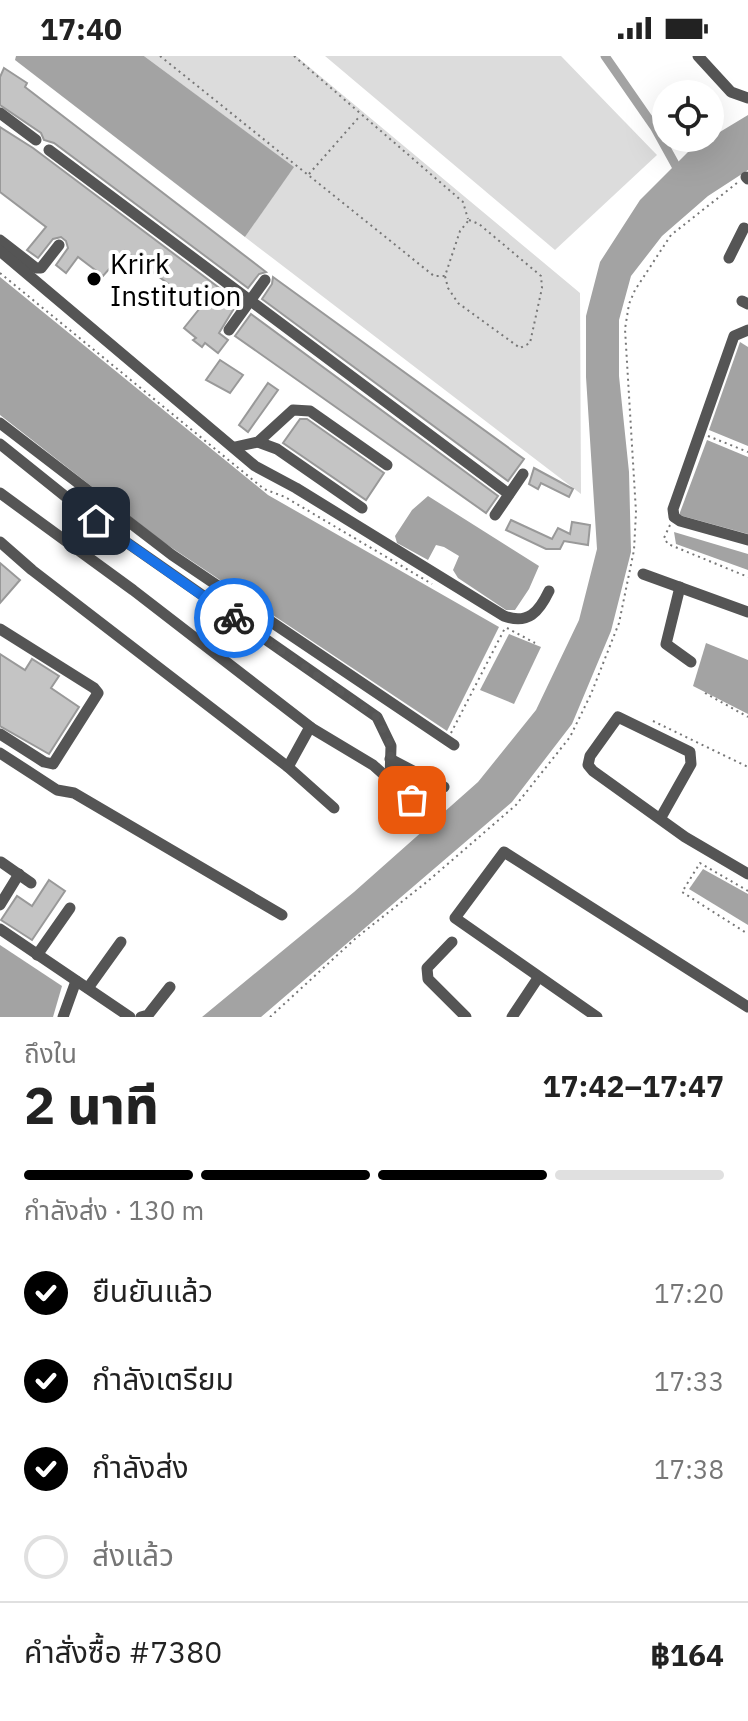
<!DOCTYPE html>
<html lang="th">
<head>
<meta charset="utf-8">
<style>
  :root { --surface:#fff; --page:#f6f6f6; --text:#222; --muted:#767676; --line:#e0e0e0; --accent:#000 }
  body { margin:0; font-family:"IBM Plex Sans","Noto Sans Thai",sans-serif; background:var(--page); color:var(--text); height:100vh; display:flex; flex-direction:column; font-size:30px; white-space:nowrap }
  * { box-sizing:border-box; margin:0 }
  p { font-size:26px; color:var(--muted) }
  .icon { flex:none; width:44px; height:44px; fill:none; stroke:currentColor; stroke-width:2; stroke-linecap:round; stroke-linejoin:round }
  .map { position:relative; height:961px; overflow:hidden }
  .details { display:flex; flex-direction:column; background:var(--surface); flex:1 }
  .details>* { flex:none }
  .fabs { position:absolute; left:652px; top:24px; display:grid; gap:16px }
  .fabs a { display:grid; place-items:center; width:72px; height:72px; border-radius:50%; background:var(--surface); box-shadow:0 8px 32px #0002; font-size:40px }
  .pin { position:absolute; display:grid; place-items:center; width:68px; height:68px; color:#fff; margin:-34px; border-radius:16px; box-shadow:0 4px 12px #0006 }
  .courier { position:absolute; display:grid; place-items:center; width:80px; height:80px; margin:-40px; border:6px solid #1a73e8; border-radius:50%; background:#fff; color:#222; box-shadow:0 2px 10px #0007 }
  .headline em { font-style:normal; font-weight:800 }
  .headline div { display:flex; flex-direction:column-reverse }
  .headline { display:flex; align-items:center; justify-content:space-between; height:136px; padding:0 24px }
  h1 { font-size:52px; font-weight:800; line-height:60px }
  .bar { display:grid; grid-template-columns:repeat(4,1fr); gap:12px 8px; align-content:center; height:96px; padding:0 24px }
  .bar i { height:10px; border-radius:6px; background:var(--line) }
  .bar .selected { background:var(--accent) }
  .bar p { grid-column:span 4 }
  .line { display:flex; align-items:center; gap:20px; padding:0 24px; border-top:2px solid var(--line) }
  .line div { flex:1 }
  ol { padding:0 24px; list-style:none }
  li { display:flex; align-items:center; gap:24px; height:88px }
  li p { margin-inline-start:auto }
  li .icon { padding:8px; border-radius:50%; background:var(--accent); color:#fff; stroke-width:4 }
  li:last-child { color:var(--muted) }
  li i { width:44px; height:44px; border:4px solid var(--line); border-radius:50% }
  .status { display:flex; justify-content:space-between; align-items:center; height:56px; padding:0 40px; background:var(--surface); direction:ltr }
  .status svg { height:22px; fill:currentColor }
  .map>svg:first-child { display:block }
  .green { fill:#dcdcdc }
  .water { fill:#a3a3a3 }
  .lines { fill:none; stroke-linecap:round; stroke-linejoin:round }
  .canal { stroke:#a3a3a3; stroke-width:9 }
  .building { fill:#c4c4c4; stroke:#999; stroke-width:2 }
  .path { stroke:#777; stroke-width:2; stroke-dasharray:2 4; stroke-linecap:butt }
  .minor { stroke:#555; stroke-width:11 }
  .done { stroke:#595959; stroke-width:8; stroke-dasharray:0 14.4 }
  .route { stroke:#1a73e8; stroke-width:10 }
  .poi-dot { fill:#000; stroke:#fff; stroke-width:3 }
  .labels { text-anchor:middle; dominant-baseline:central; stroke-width:8; stroke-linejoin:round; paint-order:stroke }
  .poi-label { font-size:28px; fill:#000; stroke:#fff; text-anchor:start }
</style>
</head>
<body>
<div class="status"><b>17:40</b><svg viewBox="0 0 49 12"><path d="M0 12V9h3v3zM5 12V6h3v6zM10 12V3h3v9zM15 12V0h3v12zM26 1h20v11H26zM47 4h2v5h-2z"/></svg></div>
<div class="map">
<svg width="748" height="961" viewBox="0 0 748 961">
  <rect width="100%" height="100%" fill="#fff"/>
  <g class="green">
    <path d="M 144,0 L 296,0 L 580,237 L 581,438 L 245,181 L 293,111 Z"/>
    <path d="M 325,0 L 561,0 L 657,99 L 555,194 Z"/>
  </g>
  <g class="water">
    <path d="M 16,0 L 144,0 L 294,111 L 245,181 L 15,4 Z"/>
    <path d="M 748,59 L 748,114 L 708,140 L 662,180 L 631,220 L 619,264 L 619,320 L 629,416 L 631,496 L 611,575 L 572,668 L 512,746 L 261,961 L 202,961 L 354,836 L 478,726 L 536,654 L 579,564 L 597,493 L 586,321 L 586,260 L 600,206 L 640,144 L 690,94 Z"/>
    <path d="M 0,221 L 268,439 L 499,571 L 447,675 L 163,486 L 0,359 Z"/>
    <path d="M 740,286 L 748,291 L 748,390 L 709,374 Z"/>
    <path d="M 707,384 L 748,401 L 748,478 L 679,459 Z"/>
    <path d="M 428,440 L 539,510 L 529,533 L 515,554 L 506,554 L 458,522 L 453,514 L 459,500 L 444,491 L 436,489 L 428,504 L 397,487 L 395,480 L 412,454 Z"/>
    <path d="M 674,476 L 748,498 L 748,514 L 676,488 Z"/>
    <path d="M 509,578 L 541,591 L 514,648 L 480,634 Z"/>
    <path d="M 706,587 L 748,604 L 748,658 L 693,630 Z"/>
    <path d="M 703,813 L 748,838 L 748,869 L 689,833 Z"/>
    <path d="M 0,889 L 62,930 L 53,961 L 0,961 Z"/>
  </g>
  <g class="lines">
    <path class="canal" d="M 605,0 L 655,72 L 681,119"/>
  </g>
  <g class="building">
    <path d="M 4,12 L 27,27 L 25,31 L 266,216 L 259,218 L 248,232 L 54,87 L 44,84 L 41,77 L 0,49 L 0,21 Z"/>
    <path d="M 0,71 L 33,92 L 238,246 L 219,277 L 228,284 L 218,297 L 205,287 L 202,291 L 193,284 L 196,282 L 184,272 L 200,252 L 125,195 L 103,220 L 78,201 L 66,217 L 56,209 L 68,192 L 66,185 L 61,181 L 53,183 L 38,202 L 27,194 L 46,171 L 0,136 Z"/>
    <path d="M 273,221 L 524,403 L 508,425 L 262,243 L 272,228 Z"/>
    <path d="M 251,258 L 498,440 L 486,457 L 235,280 Z"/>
    <path d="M 220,304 L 243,319 L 230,337 L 206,324 Z"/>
    <path d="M 268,327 L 278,334 L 248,376 L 239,369 Z"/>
    <path d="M 300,363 L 307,363 L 384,417 L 366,444 L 283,387 Z"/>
    <path d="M 534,412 L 573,433 L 569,441 L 541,427 L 538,433 L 529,428 Z"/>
    <path d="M 511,464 L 552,483 L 558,472 L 570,478 L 572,466 L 590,469 L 588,489 L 564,485 L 560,493 L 546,493 L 506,474 Z"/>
    <path d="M 0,507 L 20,524 L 0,547 Z"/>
    <path d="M 0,598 L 25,614 L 32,603 L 59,620 L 51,632 L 79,651 L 49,698 L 0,670 Z"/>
    <path d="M 49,824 L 65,835 L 32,884 L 1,864 L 17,840 L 32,850 Z"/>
  </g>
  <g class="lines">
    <g class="path">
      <path d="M 160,0 L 434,220 L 445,220"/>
      <path d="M 294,0 L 463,146 L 468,163"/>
      <path d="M 309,118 L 360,60"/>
      <path d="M 469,164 L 479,168 L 541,220 L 542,232 L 530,287 L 520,292 L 458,247 L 448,232 L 445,220 L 460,175 Z"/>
      <path d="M 0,217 L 264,433 L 285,441 L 432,528"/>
      <path d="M 708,380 L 748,396"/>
      <path d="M 670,469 L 664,482 L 668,488 L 748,521"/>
      <path d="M 507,572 L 535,587"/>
      <path d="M 705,637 L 748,661"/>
      <path d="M 653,665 L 748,711"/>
      <path d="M 451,677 L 505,572"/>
      <path d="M 748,835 L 700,807 L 682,836 L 748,878"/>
      <path d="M 270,961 L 356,882 L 428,825 L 516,749 L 570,681 L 591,638 L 619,567 L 634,494 L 636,456 L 625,273 L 629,248 L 635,234 L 671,179 L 737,127"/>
    </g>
    <g class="minor">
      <path d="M 698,0 L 731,36 L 748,42"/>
      <path d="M 0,57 L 36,84"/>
      <path d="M 49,94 L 509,438"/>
      <path d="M 746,121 L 748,123"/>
      <path d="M 0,184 L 36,212 L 41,212 L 59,189"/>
      <path d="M 0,195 L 255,410 L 296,432 L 504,560 C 528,569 539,556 549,535"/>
      <path d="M 729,202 L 744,172"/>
      <path d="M 742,245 L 748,248"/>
      <path d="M 229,274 L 265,224"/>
      <path d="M 748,274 L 734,280 L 673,453 L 674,461 L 680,465 L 748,484"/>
      <path d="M 0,367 L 172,499 L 454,689"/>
      <path d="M 258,386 L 277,393 L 362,452"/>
      <path d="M 0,388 L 96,465 L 377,661 L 391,690 L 390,724"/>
      <path d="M 235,391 L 258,386 L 293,354 L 310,355 L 387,409"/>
      <path d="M 0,437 L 133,534 L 313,673 L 373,709 L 412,744"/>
      <path d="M 495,459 L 523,418"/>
      <path d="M 0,486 L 32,514 L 288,711 L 334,752"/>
      <path d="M 643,518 L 748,556"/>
      <path d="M 680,531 L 666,588 L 691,606"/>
      <path d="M 0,573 L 94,632 L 98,637 L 53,708 L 44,706 L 0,678"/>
      <path d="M 0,697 L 57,734 L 74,737 L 282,859"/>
      <path d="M 390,703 L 444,731"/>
      <path d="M 288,711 L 310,671"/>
      <path d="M 660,763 L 691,708 L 690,696 L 618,661 L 590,700 L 588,709 L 593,715 L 685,781 L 748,818"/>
      <path d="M 1,806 L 31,827"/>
      <path d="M 0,849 L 19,818"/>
      <path d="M 0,873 L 130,961"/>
      <path d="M 452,886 L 427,912 L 428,923 L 466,961"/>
      <path d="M 37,899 L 70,852"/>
      <path d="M 88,932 L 121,886"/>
      <path d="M 63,961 L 76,925"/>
      <path d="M 141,961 L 148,959 L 170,931"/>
      <path d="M 512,961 L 538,922"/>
      <path d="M 597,961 L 455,862 L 504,796 L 748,951"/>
    </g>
  </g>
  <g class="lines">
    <path class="done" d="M 234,562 L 377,661 L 391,690 L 390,724 L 412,744"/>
    <path class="route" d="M 96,465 L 234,562"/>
  </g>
  <circle class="poi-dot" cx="94" cy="223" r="8"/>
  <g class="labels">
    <g class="poi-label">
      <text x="110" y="207">Krirk<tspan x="110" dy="32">Institution</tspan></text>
    </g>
  </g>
</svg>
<div class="fabs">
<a><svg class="icon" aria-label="locate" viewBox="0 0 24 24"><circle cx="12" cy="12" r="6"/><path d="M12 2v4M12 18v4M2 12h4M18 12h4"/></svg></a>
</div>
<div class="pin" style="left:412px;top:744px;background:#ea580c"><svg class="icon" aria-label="bag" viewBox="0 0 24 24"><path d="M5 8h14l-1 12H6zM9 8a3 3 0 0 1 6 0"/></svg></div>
<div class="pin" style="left:96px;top:465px;background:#1f2937"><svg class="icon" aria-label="home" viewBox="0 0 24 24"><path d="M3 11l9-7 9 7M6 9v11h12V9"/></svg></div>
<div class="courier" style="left:234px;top:562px"><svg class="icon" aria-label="bike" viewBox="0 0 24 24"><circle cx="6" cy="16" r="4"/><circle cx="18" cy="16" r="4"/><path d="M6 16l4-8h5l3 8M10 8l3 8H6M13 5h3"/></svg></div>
</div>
<section class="details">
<div class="headline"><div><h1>2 นาที</h1><p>ถึงใน</p></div><em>17:42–17:47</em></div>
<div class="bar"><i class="selected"></i><i class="selected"></i><i class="selected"></i><i></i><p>กำลังส่ง · 130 m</p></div>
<ol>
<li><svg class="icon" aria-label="check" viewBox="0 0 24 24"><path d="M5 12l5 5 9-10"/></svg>ยืนยันแล้ว<p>17:20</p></li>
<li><svg class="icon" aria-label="check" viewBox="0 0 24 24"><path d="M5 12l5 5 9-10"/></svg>กำลังเตรียม<p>17:33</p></li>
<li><svg class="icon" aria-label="check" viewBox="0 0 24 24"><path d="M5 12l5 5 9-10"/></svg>กำลังส่ง<p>17:38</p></li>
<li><i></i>ส่งแล้ว</li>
</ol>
<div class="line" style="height:104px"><div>คำสั่งซื้อ #7380</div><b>฿164</b></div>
</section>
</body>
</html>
